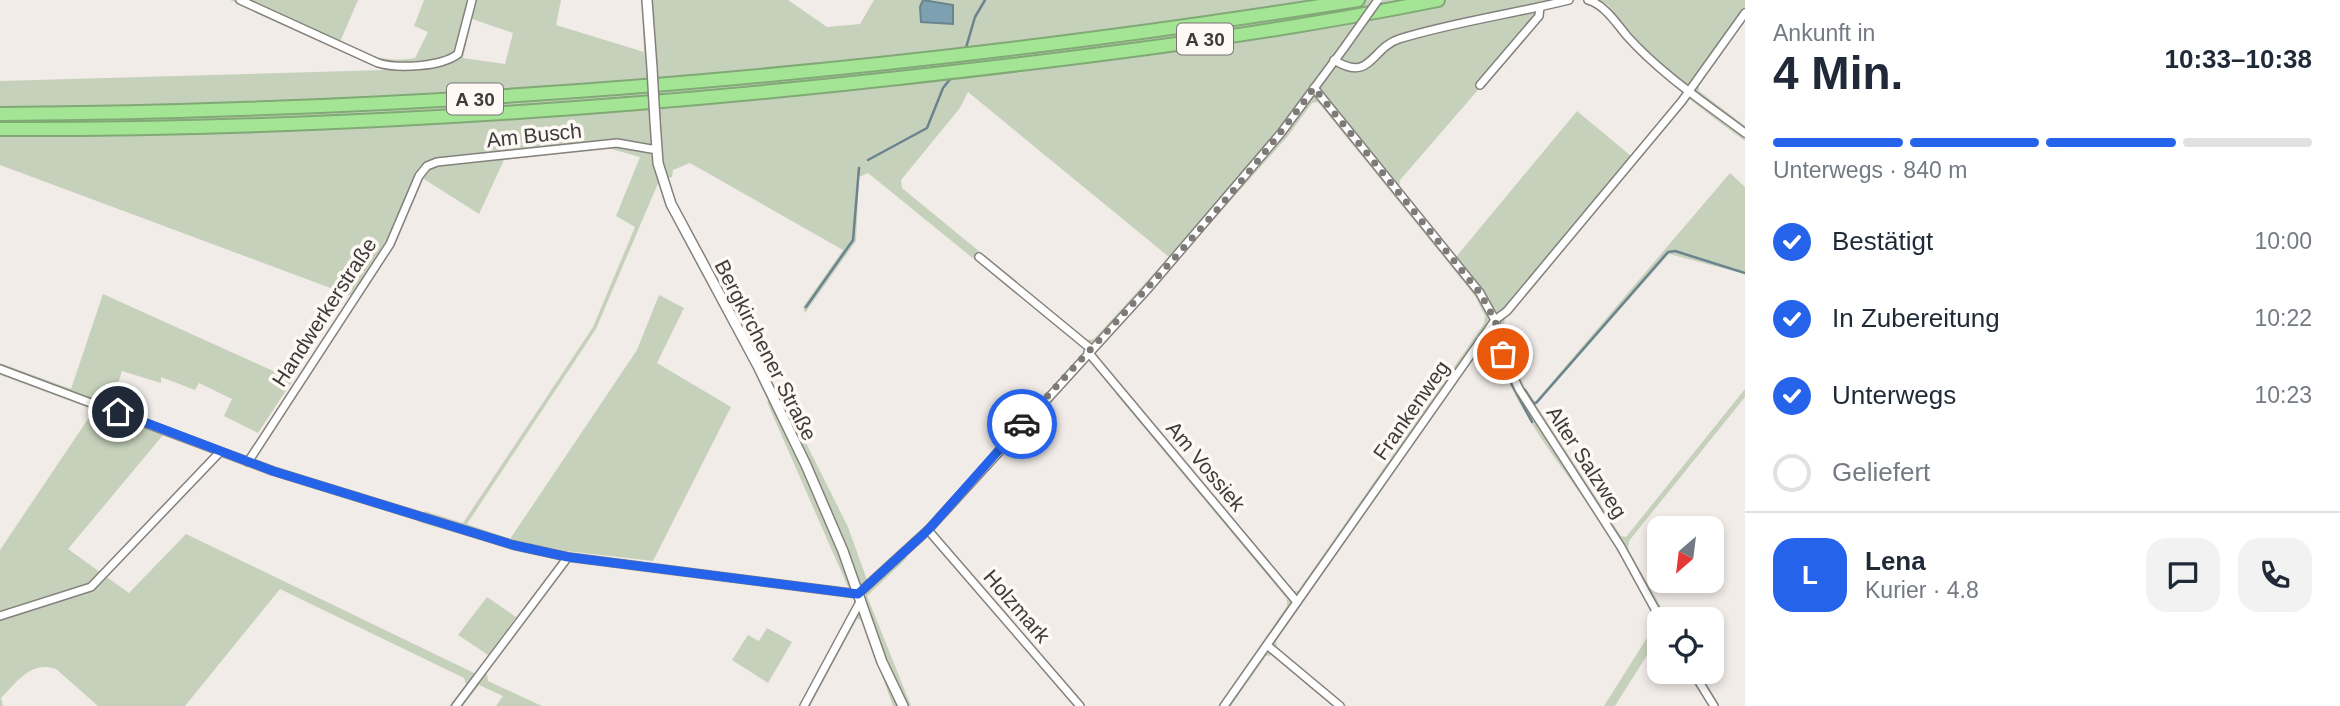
<!DOCTYPE html>
<html lang="de">
<head>
<meta charset="utf-8">
<style>
  :root { --surface:#fff; --page:#f2f2f3; --text:#1f2937; --muted:#747a83; --line:#e0e1e3; --accent:#2563eb }
  body { margin:0; font-family:Helvetica,sans-serif; background:var(--page); color:var(--text); height:100vh; display:flex; flex-direction:column; font-size:26px; white-space:nowrap }
  * { box-sizing:border-box; margin:0 }
  p { font-size:23px; color:var(--muted) }
  .icon { flex:none; width:38px; height:38px; fill:none; stroke:currentColor; stroke-width:2; stroke-linecap:round; stroke-linejoin:round }
  .map { position:relative; flex:1; overflow:hidden }
  .details { display:flex; flex-direction:column; background:var(--surface); width:595px }
  .details>* { flex:none }
  .needle { width:46px; rotate:208deg }
  .buttons { position:absolute; left:1647px; top:516px; display:grid; gap:14px }
  .buttons a { display:grid; place-items:center; width:77px; height:77px; border-radius:14px; background:var(--surface); box-shadow:0 4px 10px #0003; font-size:35px }
  .pin { position:absolute; display:grid; place-items:center; width:60px; height:60px; color:#fff; margin:-30px; border:4px solid #fff; border-radius:50%; box-shadow:0 2px 7px #0007 }
  .courier { position:absolute; display:grid; place-items:center; width:70px; height:70px; margin:-35px; border:5px solid #2563eb; border-radius:50%; background:#fff; color:#222; box-shadow:0 2px 9px #0007 }
  .overview em { font-style:normal; font-weight:700 }
  .overview div { display:flex; flex-direction:column-reverse }
  .overview { display:flex; align-items:center; justify-content:space-between; height:119px; padding:0 28px }
  h1 { font-size:46px; font-weight:700; line-height:52px }
  .bar { display:grid; grid-template-columns:repeat(4,1fr); gap:10px 7px; align-content:center; height:84px; padding:0 28px }
  .bar i { height:9px; border-radius:5px; background:var(--line) }
  .bar .current { background:var(--accent) }
  .bar p { grid-column:span 4 }
  .line { display:flex; align-items:center; gap:18px; padding:0 28px; border-top:2px solid var(--line) }
  .line div { flex:1 }
  .round { display:grid; place-items:center; flex:none; width:74px; height:74px; border-radius:21px; background:var(--page) }
  ol { padding:0 28px; list-style:none }
  li { display:flex; align-items:center; gap:21px; height:77px }
  li p { margin-inline-start:auto }
  li .icon { padding:7px; border-radius:50%; background:var(--accent); color:#fff; stroke-width:4 }
  li:last-child { color:var(--muted) }
  li i { width:38px; height:38px; border:4px solid var(--line); border-radius:50% }
  main { display:flex; flex:1; min-height:0 }
  .map>svg:first-child { display:block }
  .green { fill:#c6d1bb; fill-rule:evenodd }
  .water { fill:#7da1b1; stroke:#6a838e; stroke-width:2 }
  .lines { fill:none; stroke-linecap:round; stroke-linejoin:round }
  .stream { stroke:#6a838e; stroke-width:2.5 }
  .minor-casing { stroke:#84807c; stroke-width:10 }
  .tertiary-casing { stroke:#84807c; stroke-width:12 }
  .motorway-casing { stroke:#80a976; stroke-width:16 }
  .minor { stroke:#fff; stroke-width:7 }
  .tertiary { stroke:#fff; stroke-width:9 }
  .motorway { stroke:#a4e495; stroke-width:12 }
  .minor-bridge-casing { stroke:#84807c; stroke-width:10; stroke-linecap:butt }
  .tertiary-bridge-casing { stroke:#84807c; stroke-width:12; stroke-linecap:butt }
  .minor-bridge { stroke:#fff; stroke-width:7 }
  .tertiary-bridge { stroke:#fff; stroke-width:9 }
  .done { stroke:#7d7a78; stroke-width:7; stroke-dasharray:0 12.6 }
  .route { stroke:#2563eb; stroke-width:9 }
  .labels { text-anchor:middle; dominant-baseline:central; stroke-width:7; stroke-linejoin:round; paint-order:stroke }
  .shield { fill:#fef9f5; stroke:#787573; stroke-width:2 }
  .shield-label { font-size:19px; font-weight:bold; fill:#3e3c3b }
  .street-label { font-size:21px; fill:#3e3c3b; stroke:#fef9f5 }
</style>
</head>
<body>
<main>
<div class="map">
<svg width="1745" height="706" viewBox="0 0 1745 706">
  <rect width="100%" height="100%" fill="#f1ece8"/>
  <g class="green">
    <path d="M 230,0 L 358,0 L 340,42 C 370,55 382,63 415,58 L 428,32 L 414,26 L 424,0 L 561,0 L 556,25 L 644,52 L 642,0 L 788,0 L 827,27 L 860,24 L 874,0 L 1554,0 L 1540,3 L 1529,31 L 1400,180 L 1399,188 L 1456,257 L 1577,111 L 1631,156 L 1596,198 L 1601,202 L 1505,318 C 1500,338 1522,387 1535,402 L 1730,173 L 1745,187 L 1745,274 L 1669,254 L 1536,405 L 1621,536 L 1626,537 L 1745,389 L 1745,397 L 1629,541 L 1628,549 L 1668,619 L 1659,620 L 1659,636 L 1615,706 L 1604,706 L 1655,625 L 1656,617 C 1635,579 1613,542 1589,506 C 1552,453 1509,401 1493,338 L 1489,337 L 1276,641 L 1277,648 L 1346,706 L 1333,706 L 1272,655 L 1266,656 L 1231,706 L 1218,706 L 1287,606 L 1287,599 L 1115,393 L 1121,388 L 1292,591 L 1298,591 L 1484,324 L 1485,316 L 1475,296 L 1318,102 L 1312,103 L 1288,136 L 1097,351 L 1081,346 L 868,173 L 859,177 L 856,241 L 805,313 L 803,307 L 843,250 L 690,163 L 673,170 L 672,177 L 659,181 L 596,329 L 467,524 L 510,539 L 637,350 L 659,295 L 684,308 L 657,363 L 731,407 L 653,561 L 566,551 L 511,540 L 521,552 L 419,522 L 425,511 L 463,523 L 593,327 L 635,227 L 616,216 L 640,157 L 608,148 L 504,160 L 479,214 L 416,174 L 398,221 L 352,296 L 0,165 L 0,81 L 384,70 ZM 472,19 L 513,33 L 505,64 L 463,58 ZM 968,92 L 1169,257 L 1094,339 L 1087,340 L 902,188 L 901,180 L 960,108 Z"/>
    <path d="M 1598,0 L 1745,0 L 1745,21 L 1699,85 L 1699,91 L 1745,126 L 1745,141 C 1705,112 1666,82 1631,47 L 1637,40 L 1608,5 Z"/>
    <path d="M 103,294 L 293,380 L 258,433 L 224,416 L 232,399 L 199,383 L 195,390 L 161,377 L 161,383 L 122,371 L 111,405 L 100,401 L 95,410 L 163,435 L 68,549 L 129,593 L 186,534 L 474,673 L 487,674 L 488,681 L 542,706 L 496,706 L 503,696 L 479,685 L 463,706 L 449,706 L 466,684 L 464,678 L 280,589 L 185,706 L 98,706 L 56,669 C 31,660 17,682 1,698 L 3,706 L 0,706 L 0,550 L 94,410 L 0,375 L 0,363 L 71,389 Z"/>
    <path d="M 782,395 L 848,527 L 867,580 L 900,549 L 907,558 L 867,596 L 911,706 L 893,706 L 862,620 L 857,619 L 810,706 L 800,706 L 855,603 L 767,402 Z"/>
    <path d="M 487,597 L 516,617 L 488,655 L 458,635 Z"/>
    <path d="M 767,628 L 792,642 L 768,683 L 732,660 L 748,635 L 759,641 Z"/>
  </g>
  <path class="water" d="M 923,0 L 953,5 L 953,24 L 921,22 L 920,7 Z"/>
  <g class="lines">
    <g class="stream">
      <path d="M 965,51 L 975,17 L 985,0"/>
      <path d="M 868,160 L 927,128 L 943,88 L 951,78"/>
      <path d="M 806,307 L 853,240 L 859,168"/>
      <path d="M 1494,339 L 1503,368 L 1532,422"/>
      <path d="M 1525,390 L 1534,404 L 1537,402 L 1668,252 L 1675,251 L 1745,273"/>
    </g>
    <g class="minor-casing">
      <g id="minor">
        <path d="M 240,0 L 378,63 C 398,69 441,67 458,54 L 472,0"/>
        <path d="M 1588,0 C 1605,5 1616,23 1627,36 C 1661,74 1705,103 1745,133"/>
        <path d="M 1334,60 C 1371,83 1371,48 1399,39 C 1454,22 1513,14 1569,0"/>
        <path d="M 1480,85 L 1539,16 L 1540,7"/>
        <path d="M 1314,88 L 1480,293 L 1495,320 L 1503,354 L 1519,389 L 1621,547 L 1661,620"/>
        <path d="M 979,257 L 1091,349"/>
        <path d="M 1088,352 L 1297,602"/>
        <path d="M 0,369 L 273,471 L 513,545 L 568,557 L 858,594 L 928,530 L 1146,291 L 1281,133 L 1344,48"/>
        <path d="M 248,462 L 390,244 L 419,176 L 427,166 L 437,162 L 617,143 L 657,150"/>
        <path d="M 928,530 L 1080,706"/>
        <path d="M 0,616 L 91,587 L 220,452"/>
        <path d="M 1267,645 L 1340,706"/>
        <path d="M 1693,672 L 1714,706"/>
        <path d="M 456,706 L 568,557"/>
        <path d="M 804,706 L 861,600"/>
        <path d="M 1224,706 L 1495,320 L 1507,311 L 1682,101 L 1745,13"/>
      </g>
    </g>
    <g class="tertiary-casing">
      <g id="tertiary">
        <path d="M 647,0 L 652,68"/>
        <path d="M 655,121 L 658,163 L 671,204 L 758,366 L 806,465 L 843,551 L 882,662 L 903,706"/>
      </g>
    </g>
    <g class="motorway-casing">
      <g id="motorway">
        <path d="M 0,114 C 456,111 908,72 1358,0"/>
        <path d="M 0,129 C 300,130 601,111 899,78 C 1079,58 1260,36 1438,0"/>
      </g>
    </g>
    <use href="#minor" class="minor"/>
    <use href="#tertiary" class="tertiary"/>
    <use href="#motorway" class="motorway"/>
    <g class="minor-bridge-casing">
      <path id="minor-bridge" d="M 1344,48 L 1378,0"/>
    </g>
    <g class="tertiary-bridge-casing">
      <path id="tertiary-bridge" d="M 652,68 L 655,121"/>
    </g>
    <use href="#minor-bridge" class="minor-bridge"/>
    <use href="#tertiary-bridge" class="tertiary-bridge"/>
  </g>
  <g class="lines">
    <path class="done" d="M 1022,424 C 1122,314 1227,208 1314,88 L 1480,293 L 1495,320 L 1503,354"/>
    <path class="route" d="M 118,412 L 273,471 L 513,545 L 568,557 L 858,594 L 928,530 L 1022,424"/>
  </g>
  <g class="labels">
    <g class="shield">
      <rect x="1177" y="23.5" width="56" height="31" rx="5"/>
      <rect x="447" y="83.5" width="56" height="31" rx="5"/>
    </g>
    <g class="shield-label">
      <text x="1205" y="39">A 30</text>
      <text x="475" y="99">A 30</text>
    </g>
    <g class="street-label">
      <text transform="translate(534 135) rotate(-6)">Am Busch</text>
      <text transform="translate(324 312) rotate(-57)">Handwerkerstraße</text>
      <text transform="translate(766 350) rotate(63)">Bergkirchener Straße</text>
      <text transform="translate(1411 410) rotate(-55)">Frankenweg</text>
      <text transform="translate(1587 462) rotate(57)">Alter Salzweg</text>
      <text transform="translate(1206 466) rotate(50)">Am Vossiek</text>
      <text transform="translate(1017 606) rotate(49)">Holzmark</text>
    </g>
  </g>
</svg>
<div class="buttons">
<a><svg class="needle" viewBox="-14 -14 28 28"><path d="M0-13l5 13h-10z" fill="#e53935"/><path d="M0 13l5-13h-10z" fill="#747a83"/></svg></a>
<a><svg class="icon" aria-label="locate" viewBox="0 0 24 24"><circle cx="12" cy="12" r="6"/><path d="M12 2v4M12 18v4M2 12h4M18 12h4"/></svg></a>
</div>
<div class="pin" style="left:1503px;top:354px;background:#ea580c"><svg class="icon" aria-label="bag" viewBox="0 0 24 24"><path d="M5 8h14l-1 12H6zM9 8a3 3 0 0 1 6 0"/></svg></div>
<div class="pin" style="left:118px;top:412px;background:#1f2937"><svg class="icon" aria-label="home" viewBox="0 0 24 24"><path d="M3 11l9-7 9 7M6 9v11h12V9"/></svg></div>
<div class="courier" style="left:1022px;top:424px"><svg class="icon" aria-label="car" viewBox="0 0 24 24"><path d="M5 17H2v-5l4-1 3-4h7l3 4 3 1v5h-3M9 17h6M6 11h13"/><circle cx="7" cy="17" r="2"/><circle cx="17" cy="17" r="2"/></svg></div>
</div>
<section class="details">
<div class="overview"><div><h1>4 Min.</h1><p>Ankunft in</p></div><em>10:33–10:38</em></div>
<div class="bar"><i class="current"></i><i class="current"></i><i class="current"></i><i></i><p>Unterwegs · 840 m</p></div>
<ol>
<li><svg class="icon" aria-label="check" viewBox="0 0 24 24"><path d="M5 12l5 5 9-10"/></svg>Bestätigt<p>10:00</p></li>
<li><svg class="icon" aria-label="check" viewBox="0 0 24 24"><path d="M5 12l5 5 9-10"/></svg>In Zubereitung<p>10:22</p></li>
<li><svg class="icon" aria-label="check" viewBox="0 0 24 24"><path d="M5 12l5 5 9-10"/></svg>Unterwegs<p>10:23</p></li>
<li><i></i>Geliefert</li>
</ol>
<div class="line" style="height:126px"><b class="round" style="background:var(--accent);color:#fff">L</b><div><b>Lena</b><p>Kurier · 4.8</p></div><a class="round"><svg class="icon" aria-label="chat" viewBox="0 0 24 24"><path d="M4 5h16v11H9l-5 4z"/></svg></a><a class="round"><svg class="icon" aria-label="phone" viewBox="0 0 24 24"><path d="M5 4h4l2 5-3 2q2 4 5 5l2-3 5 2v4C11 20 4 13 5 4z"/></svg></a></div>
</section>
</main>
</body>
</html>
